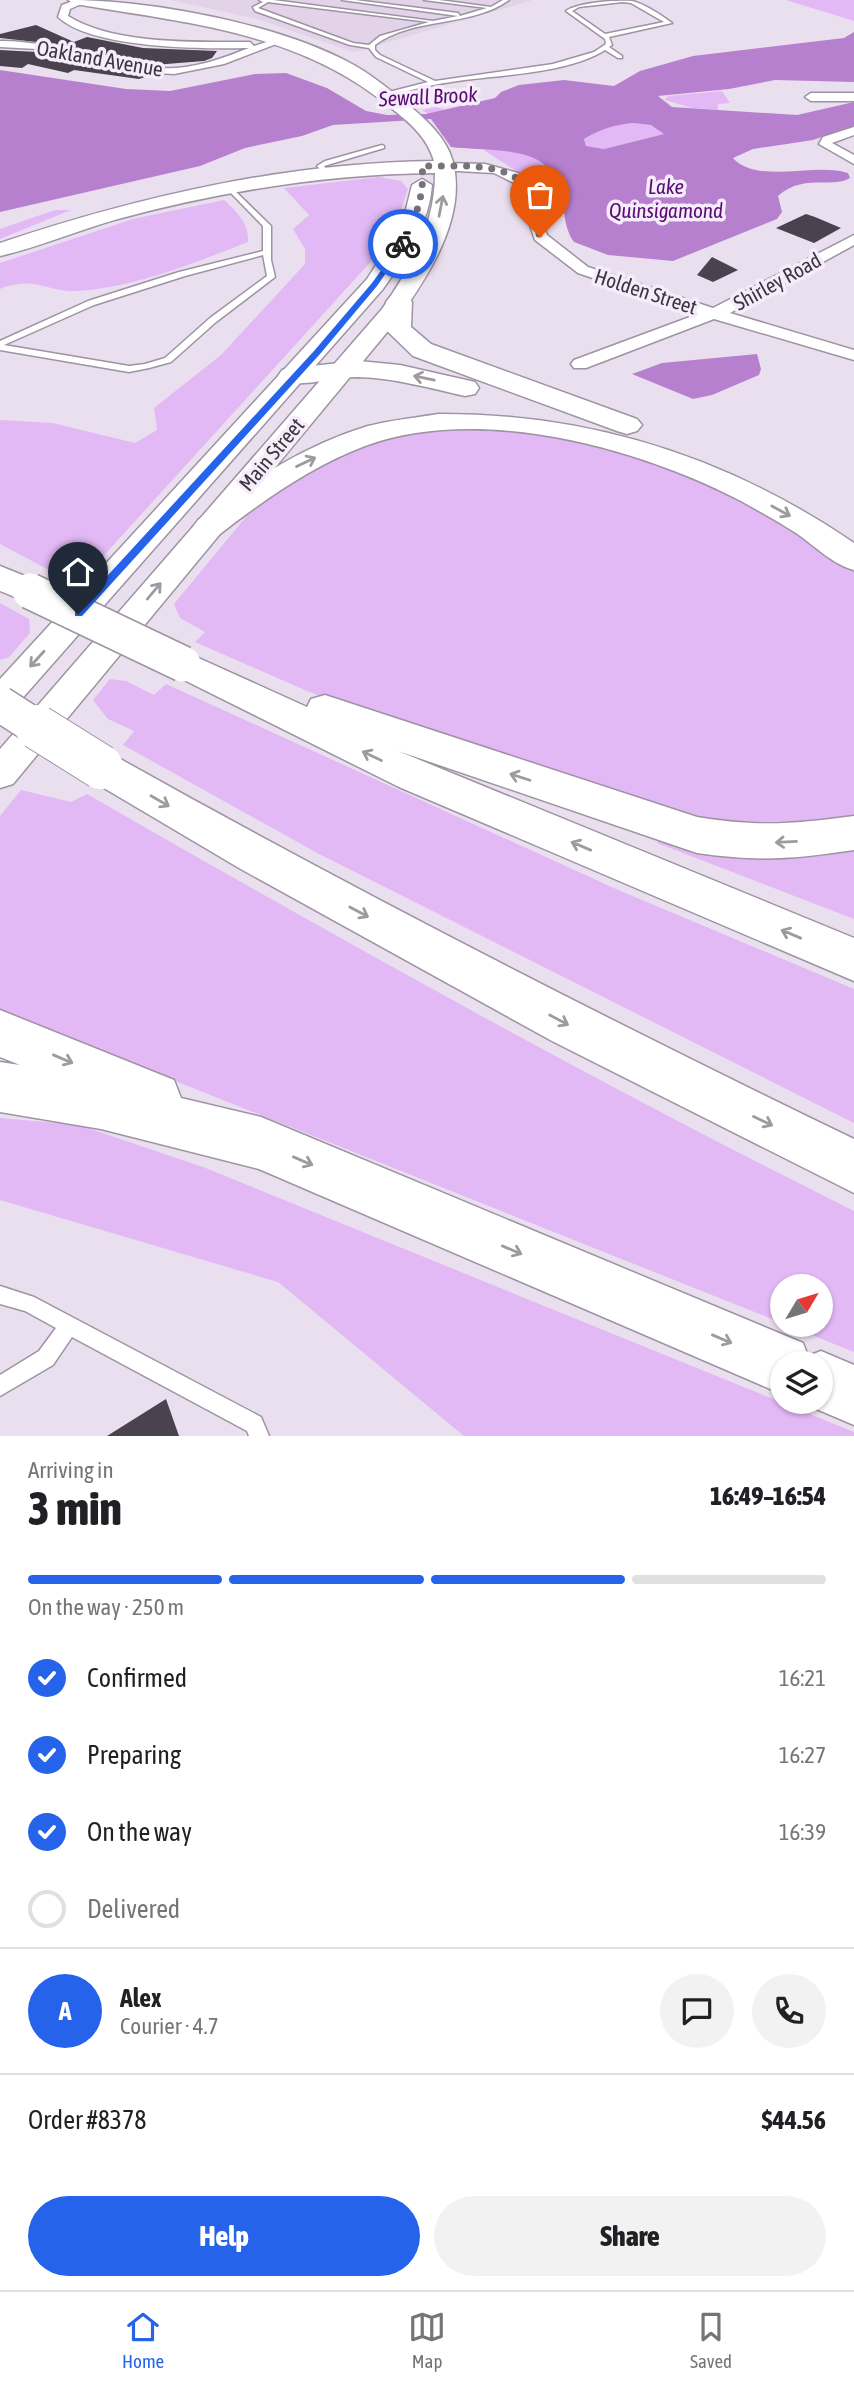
<!DOCTYPE html>
<html lang="en">
<head>
<meta charset="utf-8">
<style>
  :root { --surface:#fff; --page:#f2f2f2; --text:#202124; --muted:#757577; --line:#e0e0e0; --accent:#2563eb }
  body { margin:0; font-family:"Asap Condensed",sans-serif; background:var(--page); color:var(--text); height:100vh; display:flex; flex-direction:column; font-size:26px; white-space:nowrap }
  * { box-sizing:border-box; margin:0 }
  p { font-size:23px; color:var(--muted) }
  .icon { flex:none; width:38px; height:38px; fill:none; stroke:currentColor; stroke-width:2; stroke-linecap:round; stroke-linejoin:round }
  .map { position:relative; height:1436px; overflow:hidden }
  .sheet { display:flex; flex-direction:column; background:var(--surface); flex:1 }
  .sheet>* { flex:none }
  .needle { width:46px; rotate:52deg }
  .controls { position:absolute; left:770px; top:1274px; display:grid; gap:14px }
  .controls a { display:grid; place-items:center; width:63px; height:63px; border-radius:50%; background:var(--surface); box-shadow:0 2px 5px #0004; font-size:35px }
  .pin { position:absolute; display:grid; place-items:center; width:60px; height:60px; color:#fff; margin:-72px -30px; border-radius:50% 50% 50% 0; rotate:-45deg; box-shadow:0 0 7px #0007 }
  .pin .icon { rotate:45deg }
  .courier { position:absolute; display:grid; place-items:center; width:70px; height:70px; margin:-35px; border:5px solid #2563eb; border-radius:50%; background:#fff; color:#222; box-shadow:0 2px 9px #0007 }
  .overview em { font-style:normal; font-weight:800 }
  .overview div { display:flex; flex-direction:column-reverse }
  .overview { display:flex; align-items:center; justify-content:space-between; height:119px; padding:0 28px }
  h1 { font-size:46px; font-weight:800; line-height:52px }
  .bar { display:grid; grid-template-columns:repeat(4,1fr); gap:10px 7px; align-content:center; height:84px; padding:0 28px }
  .bar i { height:9px; border-radius:5px; background:var(--line) }
  .bar .active { background:var(--accent) }
  .bar p { grid-column:span 4 }
  .line { display:flex; align-items:center; gap:18px; padding:0 28px; border-top:2px solid var(--line) }
  .line div { flex:1 }
  .round { display:grid; place-items:center; flex:none; width:74px; height:74px; border-radius:37px; background:var(--page) }
  ol { padding:0 28px; list-style:none }
  li { display:flex; align-items:center; gap:21px; height:77px }
  li p { margin-inline-start:auto }
  li .icon { padding:7px; border-radius:50%; background:var(--accent); color:#fff; stroke-width:4 }
  li:last-child { color:var(--muted) }
  li i { width:38px; height:38px; border:4px solid var(--line); border-radius:50% }
  .primary-button { display:flex; gap:14px; margin-top:auto; padding:14px 28px }
  .primary-button a { flex:1; height:80px; border-radius:42px; background:var(--accent); color:#fff; font-size:28px; font-weight:800; line-height:80px; text-align:center }
  .primary-button a+a { background:var(--page); color:var(--text) }
  .tabs { display:flex; justify-content:space-around; align-items:center; height:98px; border-top:2px solid var(--line); background:var(--surface); font-size:19px; color:var(--muted) }
  .tabs a { display:grid; justify-items:center; gap:4px }
  .tabs .active { color:var(--accent) }
  .map>svg:first-child { display:block }
  .built { fill:#e2d3e9 }
  .green { fill:#e2b9f5 }
  .water { fill:#b780cf; fill-rule:evenodd }
  .building { fill:#4a424e }
  .lines { fill:none; stroke-linecap:round; stroke-linejoin:round }
  .lane-casing { stroke:#9d93a2; stroke-width:3 }
  .street-casing { stroke:#9d93a2; stroke-width:3 }
  .secondary-casing { stroke:#9d93a2; stroke-width:3 }
  .highway-casing { stroke:#9d93a2; stroke-width:3 }
  .lane { fill:#fff; fill-rule:evenodd }
  .street { fill:#fff; fill-rule:evenodd }
  .secondary { fill:#fff; fill-rule:evenodd }
  .highway { fill:#fff; fill-rule:evenodd }
  .highway-bridge-far1-casing { stroke:#9d93a2; stroke-width:38; stroke-linecap:butt }
  .highway-bridge-casing { stroke:#9d93a2; stroke-width:46; stroke-linecap:butt }
  .highway-bridge-far1 { stroke:#fff; stroke-width:35 }
  .highway-bridge { stroke:#fff; stroke-width:44 }
  .oneway { stroke:#9d9b9e }
  .route { fill:#2563eb }
  .done { stroke:#78727b; stroke-width:7; stroke-dasharray:0 12.6 }
  .labels { text-anchor:middle; dominant-baseline:central; stroke-width:7; stroke-linejoin:round; paint-order:stroke }
  .far-street-label { font-size:21px; fill:#3b373d; stroke:#f7ecfc }
  .far-water-label { font-size:21px; font-style:italic; fill:#570d6f; stroke:#f7ecfc }
</style>
</head>
<body>
<div class="map">
<svg width="854" height="1436" viewBox="0 0 854 1436">
  <rect width="100%" height="100%" fill="#eadfef"/>
  <path class="built" d="M 170,0 L 533,0 L 354,52 L 257,19 Z"/>
  <g class="green">
    <path d="M 786,0 L 854,0 L 854,21 Z"/>
    <path d="M 722,91 L 730,103 L 718,104 L 718,110 L 692,108 L 665,100 L 668,96 Z"/>
    <path d="M 436,107 L 457,113 L 549,159 L 584,215 L 422,110 Z"/>
    <path d="M 633,123 L 652,125 L 664,134 L 604,149 L 586,146 L 584,139 C 601,129 613,125 633,123 Z"/>
    <path d="M 379,177 L 401,181 L 408,189 L 393,233 L 376,256 L 87,574 L 66,579 L 0,544 L 0,420 L 53,423 L 135,443 L 157,430 L 154,408 L 221,355 L 305,264 L 305,249 L 293,229 L 309,215 L 284,188 Z"/>
    <path d="M 224,200 C 238,213 249,223 248,242 C 194,263 136,287 78,291 C 47,293 36,275 0,289 L 0,263 L 133,219 Z"/>
    <path d="M 55,210 L 71,210 L 0,239 L 0,229 Z"/>
    <path d="M 445,427 L 492,427 L 592,440 L 700,476 L 854,565 L 854,815 L 832,821 L 704,821 L 384,720 L 307,691 L 195,642 L 205,632 L 180,618 L 174,604 L 245,518 L 269,496 L 338,455 L 383,437 Z"/>
    <path d="M 0,603 L 29,619 L 30,633 L 9,657 L 0,660 Z"/>
    <path d="M 110,679 L 126,681 L 154,695 L 166,684 L 616,889 L 854,989 L 854,1123 L 319,854 L 123,745 L 134,731 L 108,719 L 93,700 Z"/>
    <path d="M 21,790 L 71,802 L 87,794 C 339,939 593,1081 854,1211 L 854,1352 L 787,1325 L 821,1325 L 821,1286 L 782,1286 L 782,1323 L 0,1011 L 0,816 Z"/>
    <path d="M 661,836 L 854,844 L 854,919 L 657,843 Z"/>
    <path d="M 0,1118 L 79,1125 L 203,1167 L 854,1432 L 854,1436 L 464,1436 L 278,1282 L 0,1200 Z"/>
  </g>
  <g class="water">
    <path d="M 854,32 L 854,82 L 775,80 L 729,89 L 658,96 L 672,107 L 797,115 L 854,102 L 854,126 L 813,140 L 753,149 L 733,158 C 757,185 817,162 848,173 L 850,178 C 832,189 803,173 778,196 L 782,212 L 777,219 L 673,261 L 608,255 L 574,242 C 560,223 569,202 551,182 C 553,145 478,151 451,147 L 431,119 L 333,125 L 302,136 L 245,148 L 200,166 L 0,212 L 0,70 L 126,89 L 170,91 L 255,74 L 286,73 L 327,88 L 366,111 L 387,115 L 426,114 L 495,98 L 501,92 L 519,85 L 564,80 L 614,86 L 640,71 L 693,56 L 844,38 ZM 633,123 L 651,125 L 664,134 L 604,149 L 586,146 L 584,139 C 601,129 614,125 633,123 Z"/>
    <path d="M 757,354 L 761,369 L 759,375 L 712,395 L 693,399 L 632,374 L 662,363 Z"/>
  </g>
  <g class="building">
    <path d="M 36,25 L 74,42 L 87,37 L 143,48 L 217,51 L 212,58 L 204,61 L 154,65 L 45,43 L 0,38 L 0,34 Z"/>
    <path d="M 0,50 L 37,52 L 151,75 L 139,79 L 74,70 L 68,73 L 28,64 L 22,68 L 0,66 Z"/>
    <path d="M 806,214 L 815,217 L 841,228 L 814,243 L 776,228 Z"/>
    <path d="M 712,257 L 738,270 L 713,282 L 697,275 Z"/>
    <path d="M 166,1399 L 179,1436 L 107,1436 Z"/>
  </g>
  <g class="lines">
    <g class="lane-casing">
      <g id="lane">
        <path d="M 259,0 L 273,0 L 433,21 L 458,16 L 342,0 L 355,0 L 458,13 L 460,16 L 487,8 L 424,0 L 439,0 L 491,7 L 503,0 L 509,0 C 470,28 414,16 375,45 L 375,50 L 380,55 L 435,81 L 553,64 L 594,52 L 606,44 L 605,39 L 566,11 C 579,2 617,0 632,1 C 645,4 661,15 672,23 L 609,37 L 612,45 L 609,47 L 622,56 L 622,58 L 618,58 L 605,50 C 568,74 495,75 451,82 C 429,85 408,91 387,96 L 385,93 L 428,82 L 376,57 L 369,48 L 350,45 L 255,11 L 253,7 L 263,2 ZM 268,2 L 429,22 L 380,36 L 369,45 L 353,43 L 258,8 ZM 622,2 L 631,3 L 664,22 L 605,34 L 572,11 L 579,7 Z"/>
        <path d="M 382,145 L 384,146 L 384,148 L 324,166 L 330,174 L 329,175 L 325,175 L 317,166 L 325,161 Z"/>
        <path d="M 227,187 L 231,187 L 271,226 L 271,260 L 275,277 L 216,322 L 171,362 L 149,368 L 129,372 L 0,350 L 0,341 L 88,301 L 179,272 L 263,251 L 263,226 L 227,189 ZM 263,255 L 267,276 L 210,318 L 165,358 L 145,364 L 129,366 L 4,345 L 94,305 L 185,276 Z"/>
        <path d="M 0,1286 L 34,1297 L 261,1417 L 269,1436 L 249,1436 L 247,1431 L 72,1337 L 53,1365 L 0,1396 L 0,1375 L 39,1351 L 56,1328 L 25,1311 L 0,1304 Z"/>
      </g>
    </g>
    <g class="street-casing">
      <g id="street">
        <path d="M 76,0 L 88,1 L 70,9 L 68,16 C 114,45 197,42 250,42 L 254,46 L 279,38 L 284,41 L 224,64 L 174,74 L 140,72 L 37,49 L 0,47 L 0,41 C 60,40 117,72 176,68 C 202,66 226,57 249,48 C 203,49 92,49 58,17 L 62,5 Z"/>
        <path d="M 854,93 L 854,101 L 811,101 L 805,97 L 811,93 Z"/>
        <path d="M 854,127 L 854,135 L 832,143 L 854,155 L 854,164 L 819,144 L 823,137 Z"/>
        <path d="M 444,163 L 485,164 L 518,173 L 529,182 L 547,235 L 588,267 L 713,308 L 854,235 L 854,245 L 730,313 L 854,350 L 854,360 L 714,319 L 586,368 L 574,368 L 571,364 L 574,360 L 698,314 L 578,273 L 535,240 L 516,184 L 494,173 L 439,170 L 437,167 Z"/>
      </g>
    </g>
    <g class="secondary-casing">
      <g id="secondary">
        <path d="M 68,0 C 151,0 279,24 352,64 C 371,74 387,88 404,101 C 424,118 446,136 453,162 C 467,218 428,276 398,319 L 13,784 L 0,788 L 0,749 L 382,309 C 411,267 435,225 435,173 C 327,174 222,191 118,219 C 78,230 40,247 0,256 L 0,243 C 141,196 284,163 434,161 C 427,137 410,123 391,108 C 300,32 188,23 75,4 Z"/>
        <path d="M 422,179 L 432,185 C 429,226 406,256 383,289 L 12,710 L 0,714 L 0,679 L 367,279 L 402,225 L 412,185 Z"/>
      </g>
    </g>
    <g class="highway-casing">
      <g id="highway">
        <path d="M 399,294 L 408,297 L 412,302 L 411,327 L 431,344 L 637,419 L 642,425 L 637,431 L 627,434 L 617,431 L 413,356 L 385,329 L 386,302 L 390,297 Z"/>
        <path d="M 359,361 L 400,365 L 475,382 L 479,388 L 475,394 L 465,396 C 430,388 394,378 358,377 C 334,377 305,387 282,382 L 278,376 L 282,370 L 292,368 Z"/>
        <path d="M 438,414 C 590,413 728,457 854,543 L 854,570 C 832,564 815,546 796,533 C 779,522 759,511 741,501 C 637,447 480,404 365,446 C 312,466 265,499 220,534 L 209,537 L 198,534 L 193,527 L 198,520 C 250,481 305,445 368,426 C 391,420 415,418 438,414 Z"/>
        <path d="M 0,566 L 42,583 L 47,591 L 42,599 L 30,603 L 0,591 Z"/>
        <path d="M 183,651 L 307,707 L 311,699 L 325,695 L 697,817 C 758,827 794,824 854,816 L 854,850 C 793,859 759,862 697,853 L 398,751 L 854,938 L 854,981 L 399,787 L 170,673 L 165,664 L 170,655 Z"/>
        <path d="M 101,751 L 115,756 C 357,892 604,1018 854,1139 L 854,1193 L 552,1041 L 239,868 L 87,778 L 81,767 L 87,756 Z"/>
        <path d="M 0,1010 L 174,1080 L 181,1098 L 261,1117 L 803,1343 L 808,1356 L 821,1351 L 854,1365 L 854,1425 L 800,1402 L 821,1402 L 821,1363 L 782,1363 L 782,1394 L 259,1169 L 101,1129 L 0,1112 L 0,1062 L 20,1065 L 0,1057 Z"/>
      </g>
    </g>
    <use href="#lane" class="lane"/>
    <use href="#street" class="street"/>
    <use href="#secondary" class="secondary"/>
    <use href="#highway" class="highway"/>
    <g class="highway-bridge-far1-casing">
      <g id="highway-bridge-far1">
        <path d="M 30,591 L 183,664"/>
        <path d="M 0,704 L 39,729"/>
      </g>
    </g>
    <g class="highway-bridge-casing">
      <path id="highway-bridge" d="M 37,727 L 101,767"/>
    </g>
    <use href="#highway-bridge-far1" class="highway-bridge-far1"/>
    <use href="#highway-bridge" class="highway-bridge"/>
  </g>
  <defs><path id="oneway-shaft" d="M-6 0H5M1.5-3L5.5 0L1.5 3" fill="none" stroke-width="1.6" stroke-linecap="round" stroke-linejoin="round" transform="scale(1.75)"/></defs>
  <g class="oneway">
    <use href="#oneway-shaft" transform="translate(441 206) rotate(-79)"/>
    <use href="#oneway-shaft" transform="translate(424 378) rotate(-168)"/>
    <use href="#oneway-shaft" transform="translate(306 462) rotate(-26)"/>
    <use href="#oneway-shaft" transform="translate(781 511) rotate(29)"/>
    <use href="#oneway-shaft" transform="translate(154 591) rotate(-50)"/>
    <use href="#oneway-shaft" transform="translate(37 659) rotate(132)"/>
    <use href="#oneway-shaft" transform="translate(372 756) rotate(-154)"/>
    <use href="#oneway-shaft" transform="translate(520 777) rotate(-162)"/>
    <use href="#oneway-shaft" transform="translate(160 801) rotate(30)"/>
    <use href="#oneway-shaft" transform="translate(786 842) rotate(177)"/>
    <use href="#oneway-shaft" transform="translate(581 846) rotate(-157)"/>
    <use href="#oneway-shaft" transform="translate(359 912) rotate(28)"/>
    <use href="#oneway-shaft" transform="translate(791 934) rotate(-157)"/>
    <use href="#oneway-shaft" transform="translate(559 1020) rotate(28)"/>
    <use href="#oneway-shaft" transform="translate(63 1059) rotate(23)"/>
    <use href="#oneway-shaft" transform="translate(763 1121) rotate(26)"/>
    <use href="#oneway-shaft" transform="translate(303 1161) rotate(23)"/>
    <use href="#oneway-shaft" transform="translate(512 1250) rotate(23)"/>
    <use href="#oneway-shaft" transform="translate(722 1339) rotate(23)"/>
  </g>
  <path class="route" d="M 401,243 L 406,244 L 377,286 L 320,354 L 82,616 L 75,616 L 75,611 L 314,351 L 372,283 Z"/>
  <g class="lines">
    <path class="done" d="M 403,244 C 415,218 425,196 422,166 C 453,167 497,161 522,182 L 540,237"/>
  </g>
  <g class="labels">
    <g class="far-street-label">
      <text transform="translate(100 58) rotate(10)">Oakland Avenue</text>
      <text transform="translate(777 281) rotate(-29)">Shirley Road</text>
      <text transform="translate(646 291) rotate(18)">Holden Street</text>
      <text transform="translate(271 454) rotate(-50)">Main Street</text>
    </g>
    <g class="far-water-label">
      <text transform="translate(428 96) rotate(-3)">Sewall Brook</text>
      <text x="666" y="186">Lake<tspan x="666" dy="24">Quinsigamond</tspan></text>
    </g>
  </g>
</svg>
<div class="controls">
<a><svg class="needle" viewBox="-14 -14 28 28"><path d="M0-13l5 13h-10z" fill="#e53935"/><path d="M0 13l5-13h-10z" fill="#757577"/></svg></a>
<a><svg class="icon" aria-label="layers" viewBox="0 0 24 24"><path d="M12 4l9 5-9 5-9-5zM3 14l9 5 9-5"/></svg></a>
</div>
<div class="pin" style="left:540px;top:237px;background:#ea580c"><svg class="icon" aria-label="bag" viewBox="0 0 24 24"><path d="M5 8h14l-1 12H6zM9 8a3 3 0 0 1 6 0"/></svg></div>
<div class="pin" style="left:78px;top:614px;background:#1f2937"><svg class="icon" aria-label="home" viewBox="0 0 24 24"><path d="M3 11l9-7 9 7M6 9v11h12V9"/></svg></div>
<div class="courier" style="left:403px;top:244px"><svg class="icon" aria-label="bike" viewBox="0 0 24 24"><circle cx="6" cy="16" r="4"/><circle cx="18" cy="16" r="4"/><path d="M6 16l4-8h5l3 8M10 8l3 8H6M13 5h3"/></svg></div>
</div>
<section class="sheet">
<div class="overview"><div><h1>3 min</h1><p>Arriving in</p></div><em>16:49–16:54</em></div>
<div class="bar"><i class="active"></i><i class="active"></i><i class="active"></i><i></i><p>On the way · 250 m</p></div>
<ol>
<li><svg class="icon" aria-label="check" viewBox="0 0 24 24"><path d="M5 12l5 5 9-10"/></svg>Confirmed<p>16:21</p></li>
<li><svg class="icon" aria-label="check" viewBox="0 0 24 24"><path d="M5 12l5 5 9-10"/></svg>Preparing<p>16:27</p></li>
<li><svg class="icon" aria-label="check" viewBox="0 0 24 24"><path d="M5 12l5 5 9-10"/></svg>On the way<p>16:39</p></li>
<li><i></i>Delivered</li>
</ol>
<div class="line" style="height:126px"><b class="round" style="background:var(--accent);color:#fff">A</b><div><b>Alex</b><p>Courier · 4.7</p></div><a class="round"><svg class="icon" aria-label="chat" viewBox="0 0 24 24"><path d="M4 5h16v11H9l-5 4z"/></svg></a><a class="round"><svg class="icon" aria-label="phone" viewBox="0 0 24 24"><path d="M5 4h4l2 5-3 2q2 4 5 5l2-3 5 2v4C11 20 4 13 5 4z"/></svg></a></div>
<div class="line" style="height:91px"><div>Order #8378</div><b>$44.56</b></div>
<div class="primary-button"><a>Help</a><a>Share</a></div>
</section>
<nav class="tabs">
<a class="active"><svg class="icon" aria-label="home" viewBox="0 0 24 24"><path d="M3 11l9-7 9 7M6 9v11h12V9"/></svg>Home</a>
<a><svg class="icon" aria-label="map" viewBox="0 0 24 24"><path d="M3 6l6-2 6 2 6-2v14l-6 2-6-2-6 2zM9 4v14M15 6v14"/></svg>Map</a>
<a><svg class="icon" aria-label="saved" viewBox="0 0 24 24"><path d="M7 4h10v16l-5-4-5 4z"/></svg>Saved</a>
</nav>
</body>
</html>
